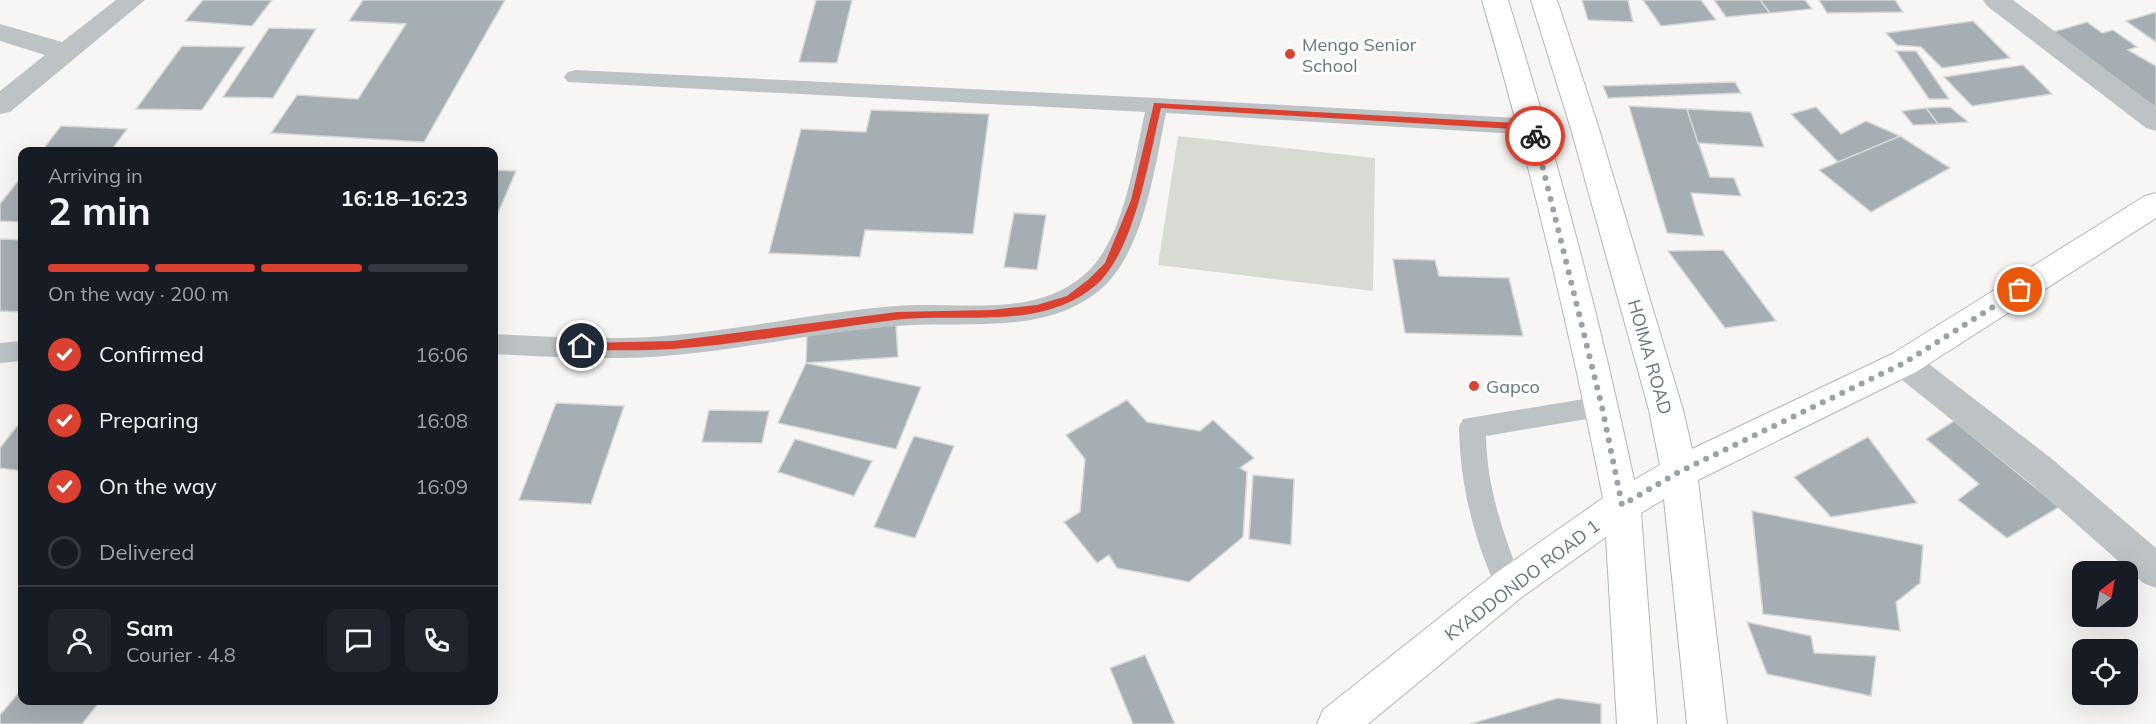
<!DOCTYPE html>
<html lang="en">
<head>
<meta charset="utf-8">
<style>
  :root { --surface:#171b24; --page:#20242c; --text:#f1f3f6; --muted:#9ea1a6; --line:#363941; --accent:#da4131 }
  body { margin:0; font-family:Mulish,sans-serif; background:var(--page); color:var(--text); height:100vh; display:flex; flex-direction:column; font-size:22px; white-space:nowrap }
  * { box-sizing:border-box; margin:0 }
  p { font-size:20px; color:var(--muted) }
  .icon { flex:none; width:33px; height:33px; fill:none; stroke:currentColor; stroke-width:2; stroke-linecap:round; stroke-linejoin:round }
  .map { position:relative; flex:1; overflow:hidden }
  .sheet { position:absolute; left:18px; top:147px; width:480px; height:558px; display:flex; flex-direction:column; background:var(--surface); border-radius:12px; box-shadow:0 6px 24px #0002 }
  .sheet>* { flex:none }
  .needle { width:39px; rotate:31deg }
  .tools { position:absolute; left:2072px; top:561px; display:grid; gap:12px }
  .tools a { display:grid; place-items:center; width:66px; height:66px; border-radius:12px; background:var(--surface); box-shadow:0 6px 24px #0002; font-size:30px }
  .pin { position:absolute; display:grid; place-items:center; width:51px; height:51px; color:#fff; margin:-26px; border:3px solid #fff; border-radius:50%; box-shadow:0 2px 6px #0007 }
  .courier { position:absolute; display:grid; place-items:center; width:60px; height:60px; margin:-30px; border:4px solid #da4131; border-radius:50%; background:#fff; color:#222; box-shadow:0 2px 8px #0007 }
  .headline em { font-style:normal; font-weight:700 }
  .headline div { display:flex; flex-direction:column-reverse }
  .headline { display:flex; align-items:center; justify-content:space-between; height:102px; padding:0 30px }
  h1 { font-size:39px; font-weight:700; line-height:45px }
  .bar { display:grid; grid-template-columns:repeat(4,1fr); gap:9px 6px; align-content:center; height:72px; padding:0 30px }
  .bar i { height:8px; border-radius:4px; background:var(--line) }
  .bar .selected { background:var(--accent) }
  .bar p { grid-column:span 4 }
  .line { display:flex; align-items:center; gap:15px; padding:0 30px; border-top:2px solid var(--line) }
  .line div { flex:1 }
  .round { display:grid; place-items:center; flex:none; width:63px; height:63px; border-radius:12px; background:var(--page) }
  ol { padding:0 30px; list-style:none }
  li { display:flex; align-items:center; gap:18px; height:66px }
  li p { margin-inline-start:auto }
  li .icon { padding:6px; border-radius:50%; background:var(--accent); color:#fff; stroke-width:4 }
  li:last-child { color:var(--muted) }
  li i { width:33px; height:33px; border:3px solid var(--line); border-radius:50% }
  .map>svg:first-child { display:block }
  .green { fill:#d7dbd3 }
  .building { fill:#a5afb3; stroke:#d8d8d6; stroke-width:1.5 }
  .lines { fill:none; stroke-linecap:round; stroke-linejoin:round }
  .secondary-casing { stroke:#b0b7ba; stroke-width:2 }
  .lane { fill:#bdc3c5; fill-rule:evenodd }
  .street { fill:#bdc3c5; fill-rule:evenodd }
  .secondary { fill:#fff; fill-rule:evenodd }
  .route { fill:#da4131 }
  .done { stroke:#97a3a7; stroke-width:6; stroke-dasharray:0 10.8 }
  .poi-dot { fill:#da4131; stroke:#fff; stroke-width:2 }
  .labels { text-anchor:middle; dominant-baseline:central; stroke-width:6; stroke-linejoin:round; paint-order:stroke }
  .poi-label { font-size:18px; fill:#63767d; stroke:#fff; text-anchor:start }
  .street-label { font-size:18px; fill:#63767d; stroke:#fff }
</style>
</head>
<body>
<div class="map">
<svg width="2156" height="724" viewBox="0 0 2156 724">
  <rect width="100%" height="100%" fill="#f7f6f4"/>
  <path class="green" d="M 1178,136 L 1375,158 L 1373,291 L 1158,265 Z"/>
  <g class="building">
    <path d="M 203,0 L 272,0 L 252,26 L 185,21 Z"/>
    <path d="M 363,0 L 505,0 L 424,142 L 271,133 L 297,95 L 358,99 L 406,24 L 349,21 Z"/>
    <path d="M 816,0 L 852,0 L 837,63 L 799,62 Z"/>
    <path d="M 1582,0 L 1628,0 L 1633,22 L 1588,20 Z"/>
    <path d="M 1643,0 L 1701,0 L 1716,20 L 1661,26 Z"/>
    <path d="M 1714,0 L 1760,0 L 1770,13 L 1726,17 Z"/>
    <path d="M 1760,0 L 1805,0 L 1812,9 L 1770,13 Z"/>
    <path d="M 1819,0 L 1895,0 L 1903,12 L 1827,13 Z"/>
    <path d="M 2156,12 L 2156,42 L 2126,21 Z"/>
    <path d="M 1973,21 L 2010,58 L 1942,68 L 1921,47 L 1897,45 L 1886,33 Z"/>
    <path d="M 2087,22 L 2102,33 L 2113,30 L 2137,47 L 2128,50 L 2156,66 L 2156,108 L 2053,32 Z"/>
    <path d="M 269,28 L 316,29 L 273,98 L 223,97 Z"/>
    <path d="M 182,46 L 245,47 L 202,110 L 136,109 Z"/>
    <path d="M 1896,51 L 1916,51 L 1949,99 L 1929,99 Z"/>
    <path d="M 2023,65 L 2052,94 L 1972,106 L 1944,77 Z"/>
    <path d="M 1735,82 L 1741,93 L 1608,98 L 1603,86 Z"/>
    <path d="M 1629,106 L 1687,109 L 1710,177 L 1734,178 L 1741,196 L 1691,193 L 1704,236 L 1667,233 Z"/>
    <path d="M 1816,107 L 1841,134 L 1866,121 L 1900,136 L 1839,163 L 1791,114 Z"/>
    <path d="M 1950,107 L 1968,122 L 1938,124 L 1926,108 Z"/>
    <path d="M 1926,108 L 1938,124 L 1913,125 L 1902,111 Z"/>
    <path d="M 1687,109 L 1751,112 L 1764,147 L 1698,143 Z"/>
    <path d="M 871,110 L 989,114 L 973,234 L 865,230 L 860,257 L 769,253 L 801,129 L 866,132 Z"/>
    <path d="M 61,126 L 127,129 L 110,152 L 41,152 Z"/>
    <path d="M 1900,136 L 1950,168 L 1871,212 L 1819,170 Z"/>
    <path d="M 494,170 L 516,171 L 494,222 Z"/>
    <path d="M 22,176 L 22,222 L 0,221 L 0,204 Z"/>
    <path d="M 1014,213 L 1046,215 L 1037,270 L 1004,267 Z"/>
    <path d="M 0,239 L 22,240 L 22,312 L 0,311 Z"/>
    <path d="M 1723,250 L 1776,321 L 1725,328 L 1668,251 Z"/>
    <path d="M 1393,259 L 1435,260 L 1439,276 L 1509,278 L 1523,336 L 1405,333 Z"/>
    <path d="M 896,325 L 898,357 L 806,363 L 807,334 Z"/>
    <path d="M 806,363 L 921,387 L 896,449 L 778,423 Z"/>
    <path d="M 1127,400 L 1147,422 L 1200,431 L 1213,420 L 1254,458 L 1240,468 L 1247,472 L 1243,537 L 1189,582 L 1117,568 L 1109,555 L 1097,563 L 1064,522 L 1080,512 L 1085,459 L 1066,435 Z"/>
    <path d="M 556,403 L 624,406 L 591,504 L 519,500 Z"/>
    <path d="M 709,410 L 769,411 L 762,443 L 702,442 Z"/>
    <path d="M 22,420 L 22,471 L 0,468 L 0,448 Z"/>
    <path d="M 1954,421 L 2059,507 L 2007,538 L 1958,500 L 1979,484 L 1926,439 Z"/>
    <path d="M 914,436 L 954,446 L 915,538 L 874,527 Z"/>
    <path d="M 1868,437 L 1917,503 L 1831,517 L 1794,477 Z"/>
    <path d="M 795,439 L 872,461 L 854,496 L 778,472 Z"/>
    <path d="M 1253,475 L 1294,479 L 1291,545 L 1249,539 Z"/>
    <path d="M 1752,511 L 1923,545 L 1920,583 L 1896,602 L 1900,631 L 1763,614 Z"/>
    <path d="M 1747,622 L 1811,636 L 1814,653 L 1876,656 L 1871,696 L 1767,674 Z"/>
    <path d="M 1145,655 L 1175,724 L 1133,724 L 1110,668 Z"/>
    <path d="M 22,689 L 22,700 L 101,700 L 82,724 L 0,724 L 0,715 Z"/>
    <path d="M 1558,698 L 1601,704 L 1601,724 L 1470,724 Z"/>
  </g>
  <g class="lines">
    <g class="secondary-casing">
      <path id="secondary" d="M 1482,0 L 1508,0 C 1557,158 1600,318 1634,480 L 1660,465 L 1649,410 L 1571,129 L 1531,0 L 1557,0 L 1599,129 L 1683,410 L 1692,449 L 1892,354 L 2145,196 L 2156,193 L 2156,218 L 1916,372 L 1698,480 L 1727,724 L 1687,724 L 1664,499 L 1641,513 L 1657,724 L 1617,724 L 1606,537 L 1522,597 L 1368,724 L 1317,724 L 1323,710 L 1496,573 L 1603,498 C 1570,331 1530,164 1482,0 Z"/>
    </g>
    <g class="lane">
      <path d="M 575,70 L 1157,98 L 1533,119 L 1541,122 L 1544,127 L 1541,132 L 1533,135 L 1166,113 C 1155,166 1144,252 1101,289 C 1045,337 963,320 895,326 C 822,332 749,348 675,355 C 615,361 554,357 494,354 L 494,334 C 554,337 615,341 675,335 C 749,328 822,312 896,306 C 956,301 1034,319 1084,275 C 1124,241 1134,161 1145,112 L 568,82 L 564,77 L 568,72 Z"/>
      <path d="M 22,341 L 22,361 L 0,363 L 0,343 Z"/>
      <path d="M 1602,396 L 1611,399 L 1615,407 L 1611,415 L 1486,436 C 1487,489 1504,536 1523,585 L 1519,594 L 1509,598 L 1499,594 C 1474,540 1460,486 1459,427 L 1463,419 Z"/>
    </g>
    <g class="street">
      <path d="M 116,0 L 145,0 L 10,112 L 0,114 L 0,91 L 45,55 L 0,41 L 0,24 L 62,42 Z"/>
      <path d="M 1983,0 L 2013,0 L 2156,107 L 2156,131 L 2146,128 L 1987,6 Z"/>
      <path d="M 1904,350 L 1916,354 L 2052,459 L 2156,548 L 2156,588 L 2143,583 L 2028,481 L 1892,372 L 1887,363 L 1892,354 Z"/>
    </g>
    <use href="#secondary" class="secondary"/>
  </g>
  <path class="route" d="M 1154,103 L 1533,124 L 1537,127 L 1539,136 L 1532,138 L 1529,130 L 1161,108 C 1149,158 1135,251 1096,285 C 1041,332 960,312 894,320 C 820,329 747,344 673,349 C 643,351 612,350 582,350 L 577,346 L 582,343 L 673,341 L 897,312 L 992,310 L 1037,305 L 1067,296 L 1089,279 L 1105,263 L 1131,200 Z"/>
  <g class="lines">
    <path class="done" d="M 1535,136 L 1602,407 L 1622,505 L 1679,472 L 1904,363 L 2020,290"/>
  </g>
  <g class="poi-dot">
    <circle cx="1290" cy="54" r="6"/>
    <circle cx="1474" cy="386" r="6"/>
  </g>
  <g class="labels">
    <g class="poi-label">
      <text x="1302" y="44">Mengo Senior<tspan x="1302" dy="21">School</tspan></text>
      <text x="1486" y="386">Gapco</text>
    </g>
    <g class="street-label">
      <text transform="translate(1650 357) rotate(74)">HOIMA ROAD</text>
      <text transform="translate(1522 580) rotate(-37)">KYADDONDO ROAD 1</text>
    </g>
  </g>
</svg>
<div class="tools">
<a><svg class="needle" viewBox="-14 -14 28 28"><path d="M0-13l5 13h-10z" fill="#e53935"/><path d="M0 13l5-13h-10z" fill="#9ea1a6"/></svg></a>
<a><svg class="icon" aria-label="locate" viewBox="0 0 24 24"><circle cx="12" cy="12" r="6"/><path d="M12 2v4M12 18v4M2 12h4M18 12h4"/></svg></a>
</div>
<div class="pin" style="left:2020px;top:290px;background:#ea580c"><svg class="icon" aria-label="bag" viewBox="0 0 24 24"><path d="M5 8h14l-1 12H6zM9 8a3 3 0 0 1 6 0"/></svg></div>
<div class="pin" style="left:582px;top:346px;background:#1f2937"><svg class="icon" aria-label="home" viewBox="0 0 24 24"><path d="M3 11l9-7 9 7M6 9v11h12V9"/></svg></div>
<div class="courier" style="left:1535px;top:136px"><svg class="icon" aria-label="bike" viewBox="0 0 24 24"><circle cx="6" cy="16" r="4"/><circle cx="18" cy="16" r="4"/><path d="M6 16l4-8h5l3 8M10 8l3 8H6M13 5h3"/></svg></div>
<section class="sheet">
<div class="headline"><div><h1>2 min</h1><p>Arriving in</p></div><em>16:18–16:23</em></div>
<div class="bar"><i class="selected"></i><i class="selected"></i><i class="selected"></i><i></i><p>On the way · 200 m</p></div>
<ol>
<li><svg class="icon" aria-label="check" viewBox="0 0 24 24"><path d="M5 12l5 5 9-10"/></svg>Confirmed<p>16:06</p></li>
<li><svg class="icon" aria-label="check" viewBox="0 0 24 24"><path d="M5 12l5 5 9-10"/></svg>Preparing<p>16:08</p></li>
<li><svg class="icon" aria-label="check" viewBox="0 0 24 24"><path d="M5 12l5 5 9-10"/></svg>On the way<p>16:09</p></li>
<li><i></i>Delivered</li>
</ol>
<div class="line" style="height:108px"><a class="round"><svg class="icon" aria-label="person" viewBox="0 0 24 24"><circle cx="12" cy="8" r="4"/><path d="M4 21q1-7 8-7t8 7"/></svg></a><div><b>Sam</b><p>Courier · 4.8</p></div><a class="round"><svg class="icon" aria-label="chat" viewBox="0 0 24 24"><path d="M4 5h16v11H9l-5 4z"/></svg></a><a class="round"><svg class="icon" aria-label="phone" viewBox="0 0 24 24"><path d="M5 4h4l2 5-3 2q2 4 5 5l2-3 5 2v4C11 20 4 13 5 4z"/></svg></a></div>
</section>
</div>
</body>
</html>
